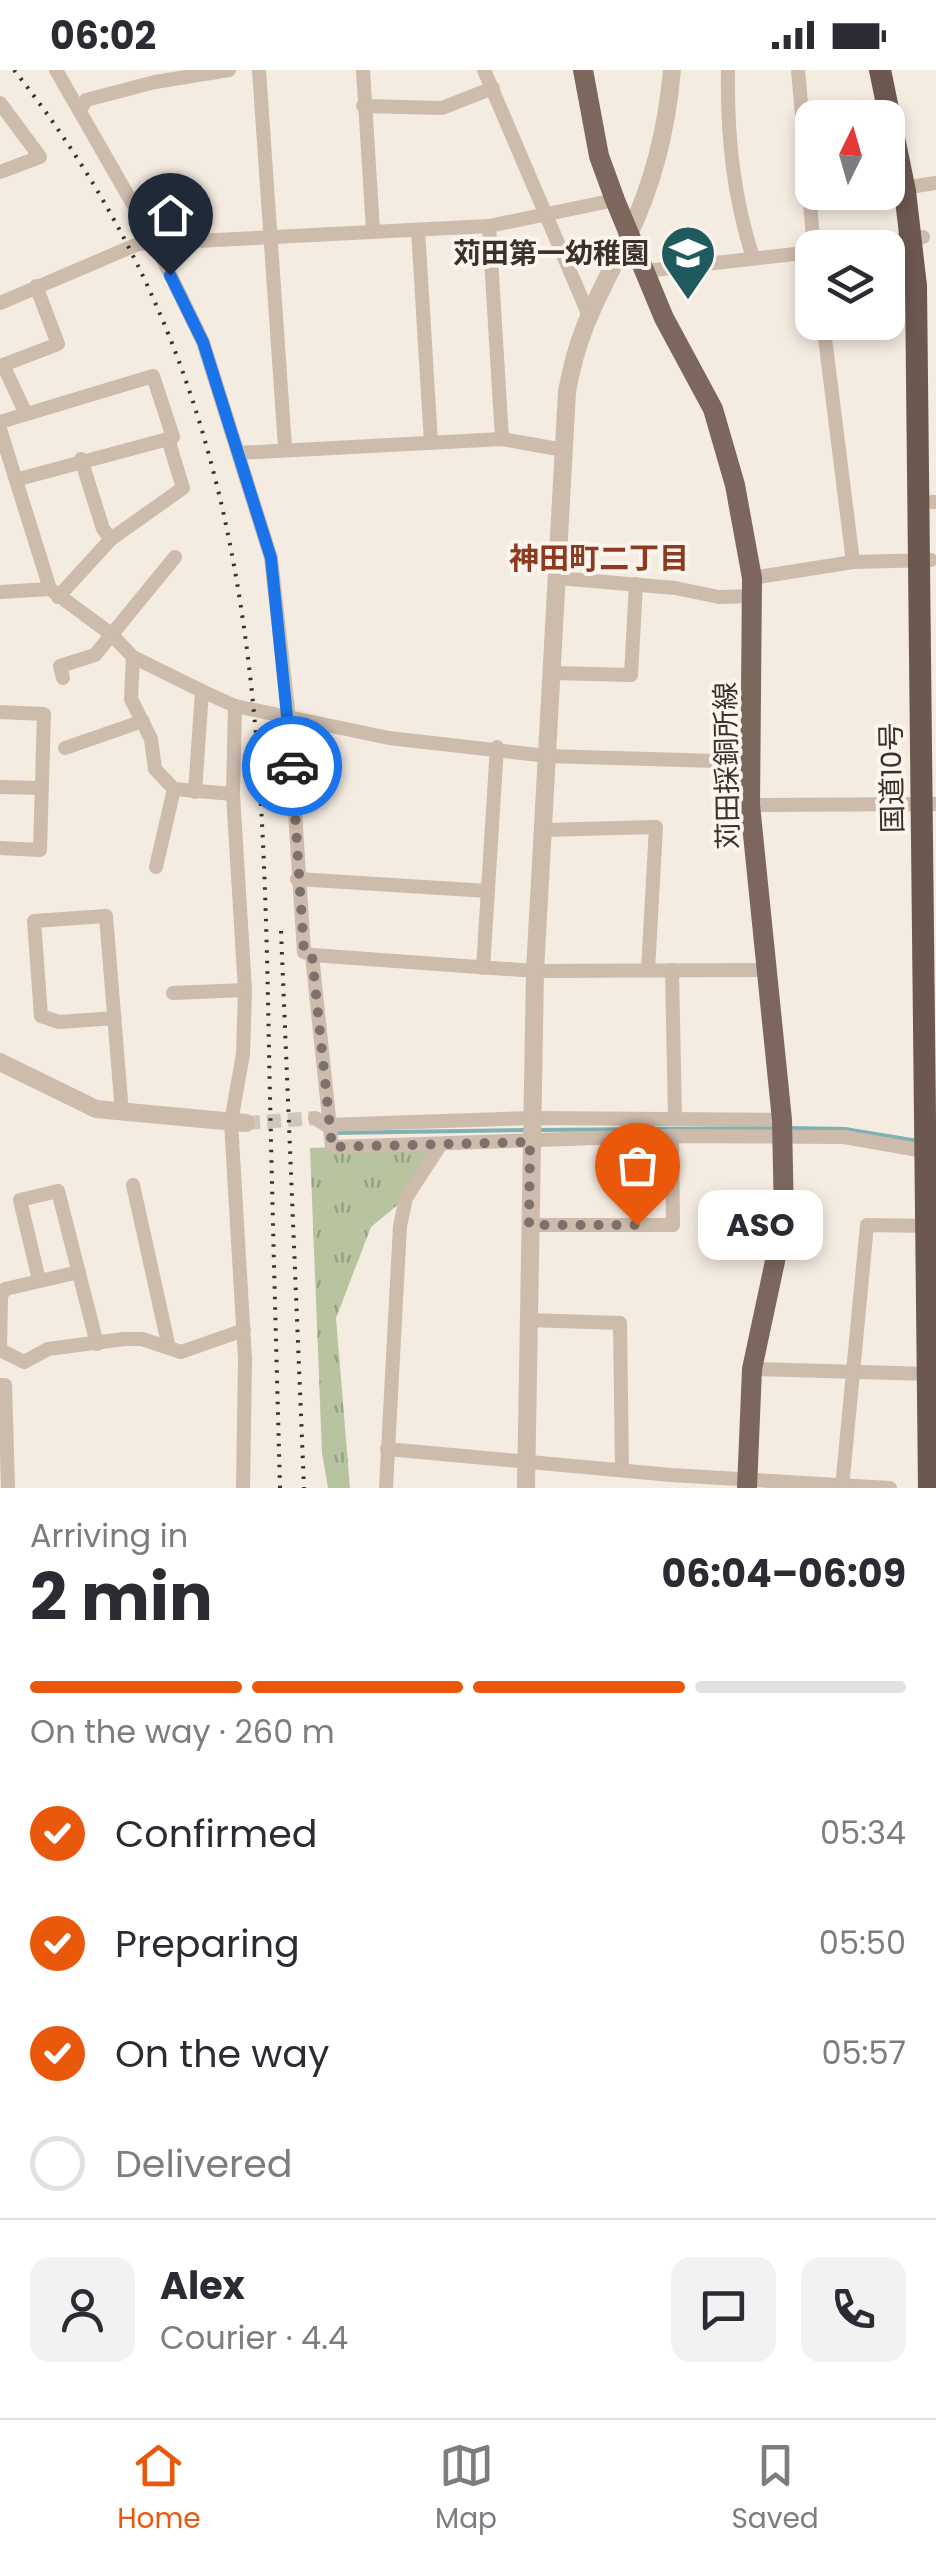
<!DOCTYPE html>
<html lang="en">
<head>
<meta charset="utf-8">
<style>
  :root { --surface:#fff; --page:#f2f2f3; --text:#2b2b33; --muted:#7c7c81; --line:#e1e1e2; --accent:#ea580c }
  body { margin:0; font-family:Poppins,"Noto Sans JP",sans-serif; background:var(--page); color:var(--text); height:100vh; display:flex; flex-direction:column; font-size:38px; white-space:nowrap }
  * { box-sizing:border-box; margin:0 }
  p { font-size:32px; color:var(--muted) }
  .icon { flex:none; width:55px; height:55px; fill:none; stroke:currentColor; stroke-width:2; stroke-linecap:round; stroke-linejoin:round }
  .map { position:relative; height:1418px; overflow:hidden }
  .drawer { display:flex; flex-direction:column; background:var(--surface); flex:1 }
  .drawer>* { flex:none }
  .needle { width:65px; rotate:5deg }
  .fabs { position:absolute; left:795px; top:30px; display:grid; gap:20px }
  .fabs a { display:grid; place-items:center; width:110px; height:110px; border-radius:20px; background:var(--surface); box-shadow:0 5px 15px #0003; font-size:50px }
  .pin { position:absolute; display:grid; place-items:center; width:85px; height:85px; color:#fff; margin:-102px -42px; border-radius:50% 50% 50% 0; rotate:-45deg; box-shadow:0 0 10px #0007 }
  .pin .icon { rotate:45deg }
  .courier { position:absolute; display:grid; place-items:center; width:100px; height:100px; margin:-50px; border:8px solid #1a73e8; border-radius:50%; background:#fff; color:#222; box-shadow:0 2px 12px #0007 }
  .bubble { position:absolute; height:70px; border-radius:20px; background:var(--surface); box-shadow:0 5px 15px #0003; font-size:32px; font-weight:700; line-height:70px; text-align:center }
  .summary em { font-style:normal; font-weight:700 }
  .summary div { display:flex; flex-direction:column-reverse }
  .summary { display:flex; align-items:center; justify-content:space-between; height:170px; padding:0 30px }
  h1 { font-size:65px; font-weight:700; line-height:75px }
  .bar { display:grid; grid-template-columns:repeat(4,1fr); gap:15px 10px; align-content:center; height:120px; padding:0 30px }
  .bar i { height:12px; border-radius:8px; background:var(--line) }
  .bar .active { background:var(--accent) }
  .bar p { grid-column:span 4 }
  .line { display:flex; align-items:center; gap:25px; padding:0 30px; border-top:2px solid var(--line) }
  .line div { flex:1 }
  .round { display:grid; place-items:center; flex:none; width:105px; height:105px; border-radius:20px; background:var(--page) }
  ol { padding:0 30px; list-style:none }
  li { display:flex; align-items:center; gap:30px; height:110px }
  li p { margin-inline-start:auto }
  li .icon { padding:10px; border-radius:50%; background:var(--accent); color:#fff; stroke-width:4 }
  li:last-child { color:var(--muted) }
  li i { width:55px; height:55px; border:5px solid var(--line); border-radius:50% }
  .status { display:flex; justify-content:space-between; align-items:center; height:70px; padding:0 50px; background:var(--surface); direction:ltr }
  .status svg { height:28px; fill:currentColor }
  .menu { display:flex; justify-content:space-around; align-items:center; height:140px; border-top:2px solid var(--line); background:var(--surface); font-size:28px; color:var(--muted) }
  .menu a { display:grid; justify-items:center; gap:5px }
  .menu .active { color:var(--accent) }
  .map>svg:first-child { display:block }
  .park { fill:url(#park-tufts) }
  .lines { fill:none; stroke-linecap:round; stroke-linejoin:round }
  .stream { stroke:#7fb0b2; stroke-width:4 }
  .minor-tunnel { stroke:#cfc6bd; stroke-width:14; stroke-dasharray:14 7; stroke-linecap:butt }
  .minor { stroke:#cdbbac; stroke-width:14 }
  .tertiary { stroke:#cdbbac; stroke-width:18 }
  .primary { stroke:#7d675c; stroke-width:20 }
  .trunk { stroke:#6c584f; stroke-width:22 }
  .rail { stroke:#3b302b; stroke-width:4; stroke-dasharray:2.5 8; stroke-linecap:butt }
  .done { stroke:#7c716b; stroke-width:10; stroke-dasharray:0 18 }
  .route { stroke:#1a73e8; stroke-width:12 }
  .labels { text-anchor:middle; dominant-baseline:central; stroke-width:8; stroke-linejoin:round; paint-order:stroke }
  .poi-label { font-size:28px; font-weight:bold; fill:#3b302b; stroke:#fbf5ee; text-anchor:end }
  .street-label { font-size:28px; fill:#3b302b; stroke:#fbf5ee }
  .neighbourhood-label { font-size:30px; font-weight:bold; fill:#8c3b22; stroke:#fbf5ee }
</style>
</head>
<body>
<div class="status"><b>06:02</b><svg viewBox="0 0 49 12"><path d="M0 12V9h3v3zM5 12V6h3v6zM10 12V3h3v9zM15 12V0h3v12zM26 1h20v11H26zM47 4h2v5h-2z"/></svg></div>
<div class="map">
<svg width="936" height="1418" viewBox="0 0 936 1418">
  <defs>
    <pattern id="park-tufts" width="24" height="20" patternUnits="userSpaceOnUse" patternTransform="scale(2.5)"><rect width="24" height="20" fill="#b8c4a0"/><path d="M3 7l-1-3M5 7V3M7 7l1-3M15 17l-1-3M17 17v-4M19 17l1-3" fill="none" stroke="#97a083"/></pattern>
  </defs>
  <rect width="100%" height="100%" fill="#f4ebe1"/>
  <path class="park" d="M 441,1074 L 406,1128 L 371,1157 L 336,1248 L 350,1418 L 328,1418 L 322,1383 L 310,1078 Z"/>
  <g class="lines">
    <g class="stream">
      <path d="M 788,1058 L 845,1059 L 918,1071"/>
      <path d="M 538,1060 L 774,1058"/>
      <path d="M 333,1063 L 529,1060"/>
    </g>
    <path class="minor-tunnel" d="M 246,1053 L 315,1048"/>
    <g class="minor">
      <path d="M 56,0 L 154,171 L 203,272 L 271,488 L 289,648 L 304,882 L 312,885 L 332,1077 L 658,1066 L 844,1067 L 930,1082"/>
      <path d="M 259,0 L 285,377"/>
      <path d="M 363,0 L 373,160"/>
      <path d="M 484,0 L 587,241"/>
      <path d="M 728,0 C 727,66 733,125 753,188"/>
      <path d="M 798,0 L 814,178"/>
      <path d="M 0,33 L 40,87 L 0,102"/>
      <path d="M 363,36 L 442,38 L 493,18"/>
      <path d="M 81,39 L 86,30 L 155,12 L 229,0"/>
      <path d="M 916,116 L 936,113"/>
      <path d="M 489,156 L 502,369"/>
      <path d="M 418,160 L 431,372"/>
      <path d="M 847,178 L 923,167"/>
      <path d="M 645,201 L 812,182"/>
      <path d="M 0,233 L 138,174 L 489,156 L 615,130"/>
      <path d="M 823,252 L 853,492"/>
      <path d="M 26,344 L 3,295 L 58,274 L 36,216"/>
      <path d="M 0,352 L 153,306 L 173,367 L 168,369"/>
      <path d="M 0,359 L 50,519 L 111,564 L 133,587 L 202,621 L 235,636 L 389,668 L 547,686 L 750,692"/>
      <path d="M 238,383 L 502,369 L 564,380"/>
      <path d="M 81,389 L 103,459 L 111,469"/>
      <path d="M 19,409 L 168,369 L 183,418 L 111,469 L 58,527"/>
      <path d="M 931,432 L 936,432"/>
      <path d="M 558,508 L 675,518 L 719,527 L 754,526"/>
      <path d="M 752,508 L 853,492 L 931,490"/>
      <path d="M 0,522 L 50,519"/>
      <path d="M 133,587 L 131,629 L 151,669 L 155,699 L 174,719 L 233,724"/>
      <path d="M 552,603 L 631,605 L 636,514"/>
      <path d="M 63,608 L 60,596 L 95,585 L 175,487"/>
      <path d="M 235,636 L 233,724 L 245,920 L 243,984 L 231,1052 L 245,1289 L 243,1418"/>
      <path d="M 0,642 L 44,644 L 40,780 L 0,778"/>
      <path d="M 65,678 L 143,651"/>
      <path d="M 0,717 L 40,718"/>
      <path d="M 195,722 L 202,621"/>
      <path d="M 750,735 L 936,734"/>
      <path d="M 543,760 L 656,757 L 648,900"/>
      <path d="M 156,797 L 174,719"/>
      <path d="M 297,809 L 488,821"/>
      <path d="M 312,885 L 535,901 L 765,900"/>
      <path d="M 483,898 L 497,677"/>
      <path d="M 672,900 L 675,1048"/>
      <path d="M 173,923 L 245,920"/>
      <path d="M 115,948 L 59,952 L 41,946 L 34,851 L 106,846 L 122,1043"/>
      <path d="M 315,1048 L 326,1055 L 531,1048 L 782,1050"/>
      <path d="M 133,1115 L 169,1278"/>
      <path d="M 529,1155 L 673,1155 L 672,1067"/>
      <path d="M 79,1202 L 5,1219 L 1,1226 L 0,1280 L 24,1292 L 48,1279 L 124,1269 L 142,1269 L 181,1282 L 244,1260"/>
      <path d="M 39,1210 L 20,1130 L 58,1121 L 97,1274"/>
      <path d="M 528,1250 L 620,1253 L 622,1400"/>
      <path d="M 752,1299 L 931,1304"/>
      <path d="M 0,1315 L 5,1315 L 8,1418"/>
      <path d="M 387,1379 L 671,1405 L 890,1418"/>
      <path d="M 386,1418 L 400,1156 L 406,1128 L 441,1074"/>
      <path d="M 842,1418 L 867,1155 L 930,1156"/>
    </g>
    <g class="tertiary">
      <path d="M 0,992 L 96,1039 L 246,1053"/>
      <path d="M 526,1418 L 535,901 L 567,322 C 578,257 601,222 629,164 C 654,112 667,57 672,0"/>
    </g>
    <path class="primary" d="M 583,0 L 599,86 L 615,130 L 664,248 L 713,339 L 735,415 L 752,508 L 750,735 L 782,1050 L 784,1149 L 752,1299 L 747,1418"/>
    <path class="trunk" d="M 880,0 L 905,121 L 916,216 L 929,1418"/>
    <g class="rail">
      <path d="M 14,0 C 252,301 262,613 269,980 C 272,1126 276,1272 280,1418"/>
      <path d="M 281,861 L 304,1418"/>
    </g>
  </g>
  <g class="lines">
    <path class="done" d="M 292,696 L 304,882 L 312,886 L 332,1077 L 530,1072 L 529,1155 L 637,1155"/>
    <path class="route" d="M 170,205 L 203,272 L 271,488 L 292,696"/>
  </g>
  <defs>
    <g id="school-pin" transform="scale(2.875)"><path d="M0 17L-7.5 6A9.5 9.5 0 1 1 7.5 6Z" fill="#1f5a5e" stroke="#fbf5ee"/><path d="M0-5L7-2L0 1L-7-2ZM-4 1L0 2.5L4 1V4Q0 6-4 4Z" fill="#fff"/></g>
  </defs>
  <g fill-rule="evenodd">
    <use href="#school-pin" x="688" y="183"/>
  </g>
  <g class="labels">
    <g class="poi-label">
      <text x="649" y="183">苅田第一幼稚園</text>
    </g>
    <g class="street-label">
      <text transform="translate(727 696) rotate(-91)">苅田採銅所線</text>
      <text transform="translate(892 708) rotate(-91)">国道10号</text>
    </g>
    <g class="neighbourhood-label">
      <text x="599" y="488">神田町二丁目</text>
    </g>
  </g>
</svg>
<div class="fabs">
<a><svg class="needle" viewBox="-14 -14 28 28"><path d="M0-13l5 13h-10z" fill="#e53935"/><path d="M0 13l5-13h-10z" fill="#7c7c81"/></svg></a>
<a><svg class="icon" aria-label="layers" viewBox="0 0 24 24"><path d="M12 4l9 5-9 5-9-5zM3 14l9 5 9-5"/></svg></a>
</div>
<div class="pin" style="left:637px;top:1155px;background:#ea580c"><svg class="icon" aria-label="bag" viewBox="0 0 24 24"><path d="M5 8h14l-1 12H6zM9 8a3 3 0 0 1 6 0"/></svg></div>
<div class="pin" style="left:170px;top:205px;background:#1f2937"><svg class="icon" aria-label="home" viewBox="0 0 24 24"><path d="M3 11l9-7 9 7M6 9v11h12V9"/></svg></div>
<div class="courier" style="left:292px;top:696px"><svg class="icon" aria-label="car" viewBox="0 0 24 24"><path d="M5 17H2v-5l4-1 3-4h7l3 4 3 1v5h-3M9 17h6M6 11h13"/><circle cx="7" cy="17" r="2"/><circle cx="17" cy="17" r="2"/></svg></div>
<div class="bubble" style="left:698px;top:1120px;width:125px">ASO</div>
</div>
<section class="drawer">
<div class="summary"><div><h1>2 min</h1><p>Arriving in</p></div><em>06:04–06:09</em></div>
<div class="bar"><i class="active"></i><i class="active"></i><i class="active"></i><i></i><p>On the way · 260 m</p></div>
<ol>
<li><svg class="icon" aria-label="check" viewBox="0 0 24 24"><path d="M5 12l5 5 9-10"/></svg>Confirmed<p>05:34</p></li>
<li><svg class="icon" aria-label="check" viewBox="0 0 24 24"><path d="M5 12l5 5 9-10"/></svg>Preparing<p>05:50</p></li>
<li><svg class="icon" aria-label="check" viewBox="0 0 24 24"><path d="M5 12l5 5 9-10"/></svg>On the way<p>05:57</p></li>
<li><i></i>Delivered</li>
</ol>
<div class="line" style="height:180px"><a class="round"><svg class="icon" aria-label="person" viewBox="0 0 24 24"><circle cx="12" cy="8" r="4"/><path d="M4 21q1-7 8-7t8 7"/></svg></a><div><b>Alex</b><p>Courier · 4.4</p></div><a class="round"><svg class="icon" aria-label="chat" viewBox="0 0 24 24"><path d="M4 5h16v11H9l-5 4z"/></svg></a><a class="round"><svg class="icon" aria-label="phone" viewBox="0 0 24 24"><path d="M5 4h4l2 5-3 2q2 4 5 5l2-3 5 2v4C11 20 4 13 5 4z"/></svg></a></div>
</section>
<nav class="menu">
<a class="active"><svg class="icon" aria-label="home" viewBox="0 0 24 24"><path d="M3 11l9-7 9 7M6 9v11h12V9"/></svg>Home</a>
<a><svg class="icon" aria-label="map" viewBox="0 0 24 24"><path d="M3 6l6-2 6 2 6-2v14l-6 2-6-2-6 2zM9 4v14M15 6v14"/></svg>Map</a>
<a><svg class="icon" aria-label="saved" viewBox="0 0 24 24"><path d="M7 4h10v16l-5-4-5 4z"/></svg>Saved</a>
</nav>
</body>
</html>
